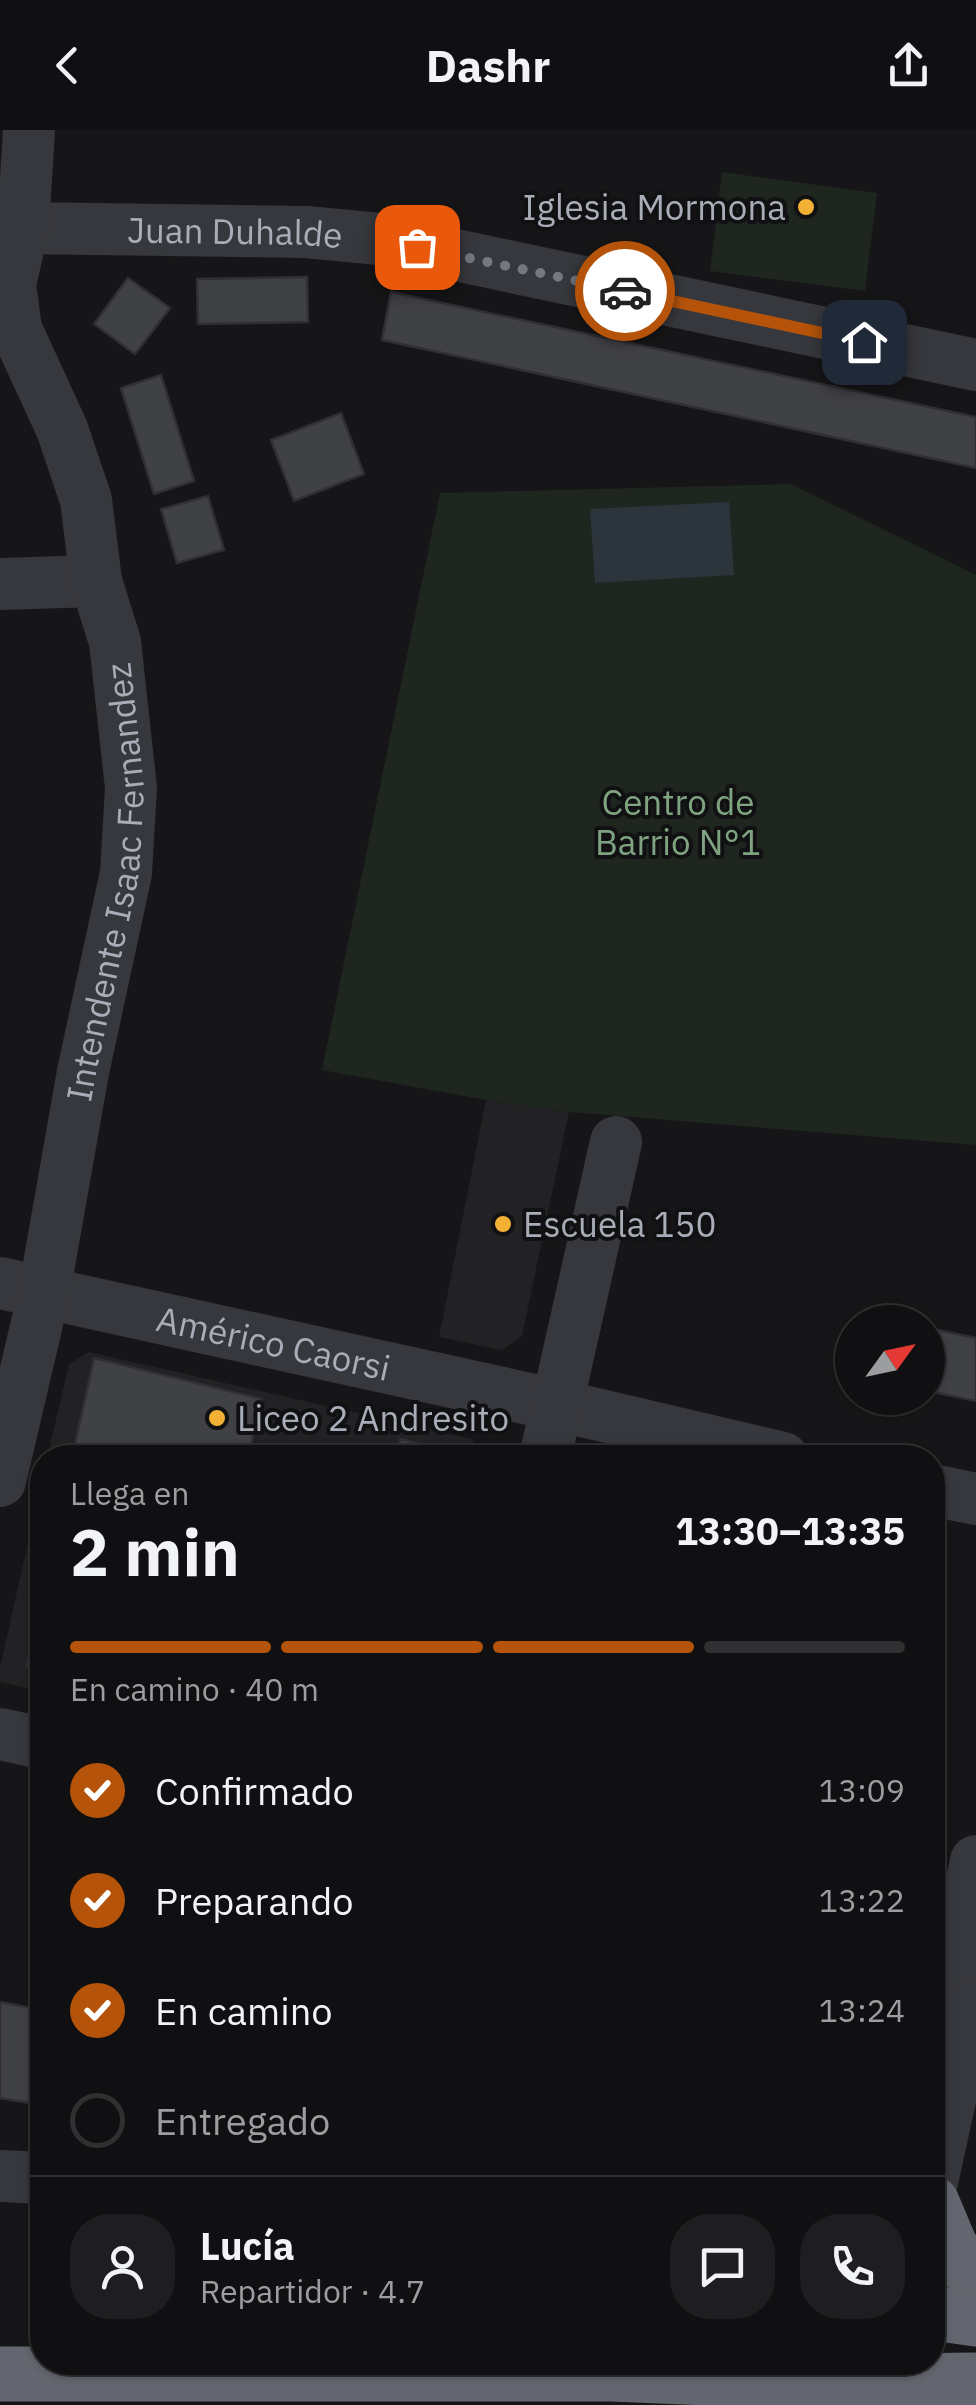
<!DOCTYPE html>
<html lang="es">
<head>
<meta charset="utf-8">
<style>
  :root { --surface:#101012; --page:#1e1e20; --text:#f1f3f6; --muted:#9c9d9f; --line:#303032; --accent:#b45309 }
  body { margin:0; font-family:"IBM Plex Sans",sans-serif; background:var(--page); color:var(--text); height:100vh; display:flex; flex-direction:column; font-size:38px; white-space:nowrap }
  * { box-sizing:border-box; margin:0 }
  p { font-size:32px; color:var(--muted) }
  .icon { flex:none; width:55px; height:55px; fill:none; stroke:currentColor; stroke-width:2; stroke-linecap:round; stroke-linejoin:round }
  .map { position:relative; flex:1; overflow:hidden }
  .drawer { position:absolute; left:30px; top:1315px; width:915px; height:930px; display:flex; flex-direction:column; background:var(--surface); border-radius:40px; box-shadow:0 2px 8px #0004,0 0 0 2px var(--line) }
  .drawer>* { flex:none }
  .needle { width:65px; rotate:57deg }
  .buttons { position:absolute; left:835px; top:1175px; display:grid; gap:20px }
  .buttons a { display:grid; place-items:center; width:110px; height:110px; border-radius:50%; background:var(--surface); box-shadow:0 2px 8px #0004,0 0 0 2px var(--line); font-size:50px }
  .pin { position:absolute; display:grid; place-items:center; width:85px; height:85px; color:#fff; margin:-42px; border-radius:20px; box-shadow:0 5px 15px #0006 }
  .courier { position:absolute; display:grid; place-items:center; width:100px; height:100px; margin:-50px; border:8px solid #b45309; border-radius:50%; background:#fff; color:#222; box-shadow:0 2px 12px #0007 }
  .head em { font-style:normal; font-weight:800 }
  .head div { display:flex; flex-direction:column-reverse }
  .head { display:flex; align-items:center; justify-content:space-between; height:170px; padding:0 40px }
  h1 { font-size:65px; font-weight:800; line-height:75px }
  .bar { display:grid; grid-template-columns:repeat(4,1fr); gap:15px 10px; align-content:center; height:120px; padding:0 40px }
  .bar i { height:12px; border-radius:8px; background:var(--line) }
  .bar .current { background:var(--accent) }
  .bar p { grid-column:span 4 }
  .line { display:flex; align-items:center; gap:25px; padding:0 40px; border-top:2px solid var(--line) }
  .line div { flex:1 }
  .round { display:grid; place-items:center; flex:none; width:105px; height:105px; border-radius:40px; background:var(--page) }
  ol { padding:0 40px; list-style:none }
  li { display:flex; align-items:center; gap:30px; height:110px }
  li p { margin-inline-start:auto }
  li .icon { padding:10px; border-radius:50%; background:var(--accent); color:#fff; stroke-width:4 }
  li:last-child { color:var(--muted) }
  li i { width:55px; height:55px; border:5px solid var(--line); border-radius:50% }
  header { display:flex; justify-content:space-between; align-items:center; height:130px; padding:0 40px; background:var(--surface); font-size:45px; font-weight:800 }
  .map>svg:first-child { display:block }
  .built { fill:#222225 }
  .green { fill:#1e261f }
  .water { fill:#2c353c }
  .building { fill:#404145; stroke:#303034; stroke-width:2.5 }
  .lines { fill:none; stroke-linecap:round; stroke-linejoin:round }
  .minor { stroke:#37383d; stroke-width:52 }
  .highway { stroke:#63666e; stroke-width:55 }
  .done { stroke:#757880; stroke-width:10; stroke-dasharray:0 18 }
  .route { stroke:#b45309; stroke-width:12 }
  .poi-dot { fill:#f2b134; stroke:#111113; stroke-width:4 }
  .labels { text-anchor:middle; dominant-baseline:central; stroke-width:8; stroke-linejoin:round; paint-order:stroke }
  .poi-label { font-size:35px; fill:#a8adb8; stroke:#111113; text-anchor:start }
  .street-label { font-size:35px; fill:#a8adb8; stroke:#111113 }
  .park-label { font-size:35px; fill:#7fa381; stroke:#111113 }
</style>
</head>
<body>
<header><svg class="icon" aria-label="back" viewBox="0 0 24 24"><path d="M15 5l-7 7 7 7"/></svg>Dashr<svg class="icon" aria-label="share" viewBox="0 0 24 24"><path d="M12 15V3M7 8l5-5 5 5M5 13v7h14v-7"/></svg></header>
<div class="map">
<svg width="976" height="2275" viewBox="0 0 976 2275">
  <rect width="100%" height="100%" fill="#161618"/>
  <g class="built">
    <path d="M 486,970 L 569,982 L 522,1206 L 502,1220 L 439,1207 Z"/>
    <path d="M 89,1222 L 472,1309 L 481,1327 L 47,1328 L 69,1234 Z"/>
    <path d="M 42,1350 L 42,1561 L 0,1552 L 0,1538 Z"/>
  </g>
  <g class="green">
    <path d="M 722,42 L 877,63 L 865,161 L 710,141 Z"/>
    <path d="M 791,354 L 976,445 L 976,1015 L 569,982 L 486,970 L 322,940 L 440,363 Z"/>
  </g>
  <path class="water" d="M 729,372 L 734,445 L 595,453 L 590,379 Z"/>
  <g class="building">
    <path d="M 307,147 L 308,192 L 198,194 L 197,149 Z"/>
    <path d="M 128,148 L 170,178 L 135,224 L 94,194 Z"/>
    <path d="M 391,162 L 976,287 L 976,338 L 382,210 Z"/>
    <path d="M 161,245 L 194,351 L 154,364 L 121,258 Z"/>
    <path d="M 341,283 L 364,344 L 294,371 L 271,310 Z"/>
    <path d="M 208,366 L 224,420 L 177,433 L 161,379 Z"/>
    <path d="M 928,1198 L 976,1208 L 976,1271 L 928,1261 Z"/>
    <path d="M 94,1228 L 262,1269 L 248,1328 L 72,1328 Z"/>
    <path d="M 400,1309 L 477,1328 L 396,1328 Z"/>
    <path d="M 42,1462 L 42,1538 L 27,1535 Z"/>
    <path d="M 0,1872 L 42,1880 L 42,1975 L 0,1968 Z"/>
  </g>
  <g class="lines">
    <g class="minor">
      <path id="s1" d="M 23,98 L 306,102 L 380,109 L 976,235"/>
      <path d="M 0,454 L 96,451"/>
      <path id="s2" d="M 0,1153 L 557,1275 L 783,1328"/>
      <path d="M 545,1328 L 616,1012"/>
      <path id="s3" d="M 0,1351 L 44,1163 L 83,942 L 126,743 L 131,658 L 115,512 L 96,451 L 86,370 L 62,299 L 16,199 L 10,154 L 23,98 L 29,0"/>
      <path d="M 932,1360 L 976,1369"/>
      <path d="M 0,1604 L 42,1613"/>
      <path d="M 968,1888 L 953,1841 L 976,1731"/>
      <path d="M 0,2046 L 42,2048"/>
      <path d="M 932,2052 L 968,1888 L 976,1873"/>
    </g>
    <g class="highway">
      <path d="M 932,2073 L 951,2118 L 976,2148"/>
      <path d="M 948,2185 L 976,2189"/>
      <path d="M 0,2244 L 611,2244 L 805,2252 L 976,2250"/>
    </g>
  </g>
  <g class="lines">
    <path class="done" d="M 417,117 L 625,161"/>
    <path class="route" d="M 625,161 L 864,212"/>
  </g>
  <g class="poi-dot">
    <circle cx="806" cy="77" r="10"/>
    <circle cx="503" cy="1094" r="10"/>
    <circle cx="217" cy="1288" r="10"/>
  </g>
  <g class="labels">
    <g class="poi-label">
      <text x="786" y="77" text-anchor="end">Iglesia Mormona</text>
      <text x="523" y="1094">Escuela 150</text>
      <text x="237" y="1288">Liceo 2 Andresito</text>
    </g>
    <g class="street-label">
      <text stroke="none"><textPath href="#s1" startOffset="212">Juan Duhalde</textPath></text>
      <text stroke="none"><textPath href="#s3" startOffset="610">Intendente Isaac Fernandez</textPath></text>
      <text stroke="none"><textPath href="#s2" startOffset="280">Américo Caorsi</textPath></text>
    </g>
    <g class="park-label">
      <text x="678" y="672">Centro de<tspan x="678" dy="40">Barrio N°1</tspan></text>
    </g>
  </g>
</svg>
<div class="buttons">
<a><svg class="needle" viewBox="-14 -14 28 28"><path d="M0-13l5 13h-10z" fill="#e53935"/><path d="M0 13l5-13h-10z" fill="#9c9d9f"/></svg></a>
</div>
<div class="pin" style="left:417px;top:117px;background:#ea580c"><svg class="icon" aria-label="bag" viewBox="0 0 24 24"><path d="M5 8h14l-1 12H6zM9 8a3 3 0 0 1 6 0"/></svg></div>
<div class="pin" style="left:864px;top:212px;background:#1f2937"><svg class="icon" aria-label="home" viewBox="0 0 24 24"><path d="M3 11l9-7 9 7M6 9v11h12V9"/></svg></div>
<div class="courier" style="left:625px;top:161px"><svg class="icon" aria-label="car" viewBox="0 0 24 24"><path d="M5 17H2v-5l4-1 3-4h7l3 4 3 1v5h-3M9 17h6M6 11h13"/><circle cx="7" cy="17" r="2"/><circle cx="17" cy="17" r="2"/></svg></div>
<section class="drawer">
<div class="head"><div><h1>2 min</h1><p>Llega en</p></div><em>13:30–13:35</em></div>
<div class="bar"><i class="current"></i><i class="current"></i><i class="current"></i><i></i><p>En camino · 40 m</p></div>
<ol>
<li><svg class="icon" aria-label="check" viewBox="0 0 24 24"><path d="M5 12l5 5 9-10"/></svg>Confirmado<p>13:09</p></li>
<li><svg class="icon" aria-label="check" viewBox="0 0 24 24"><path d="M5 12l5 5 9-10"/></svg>Preparando<p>13:22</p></li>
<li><svg class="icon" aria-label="check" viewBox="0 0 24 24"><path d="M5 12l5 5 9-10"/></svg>En camino<p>13:24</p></li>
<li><i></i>Entregado</li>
</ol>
<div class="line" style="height:180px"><a class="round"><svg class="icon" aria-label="person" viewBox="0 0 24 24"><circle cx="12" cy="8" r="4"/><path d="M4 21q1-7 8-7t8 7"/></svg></a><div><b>Lucía</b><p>Repartidor · 4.7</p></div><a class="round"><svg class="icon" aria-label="chat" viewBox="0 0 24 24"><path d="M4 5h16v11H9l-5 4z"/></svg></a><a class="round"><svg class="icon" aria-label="phone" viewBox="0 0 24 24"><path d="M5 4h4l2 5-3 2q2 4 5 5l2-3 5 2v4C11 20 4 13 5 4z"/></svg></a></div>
</section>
</div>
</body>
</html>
